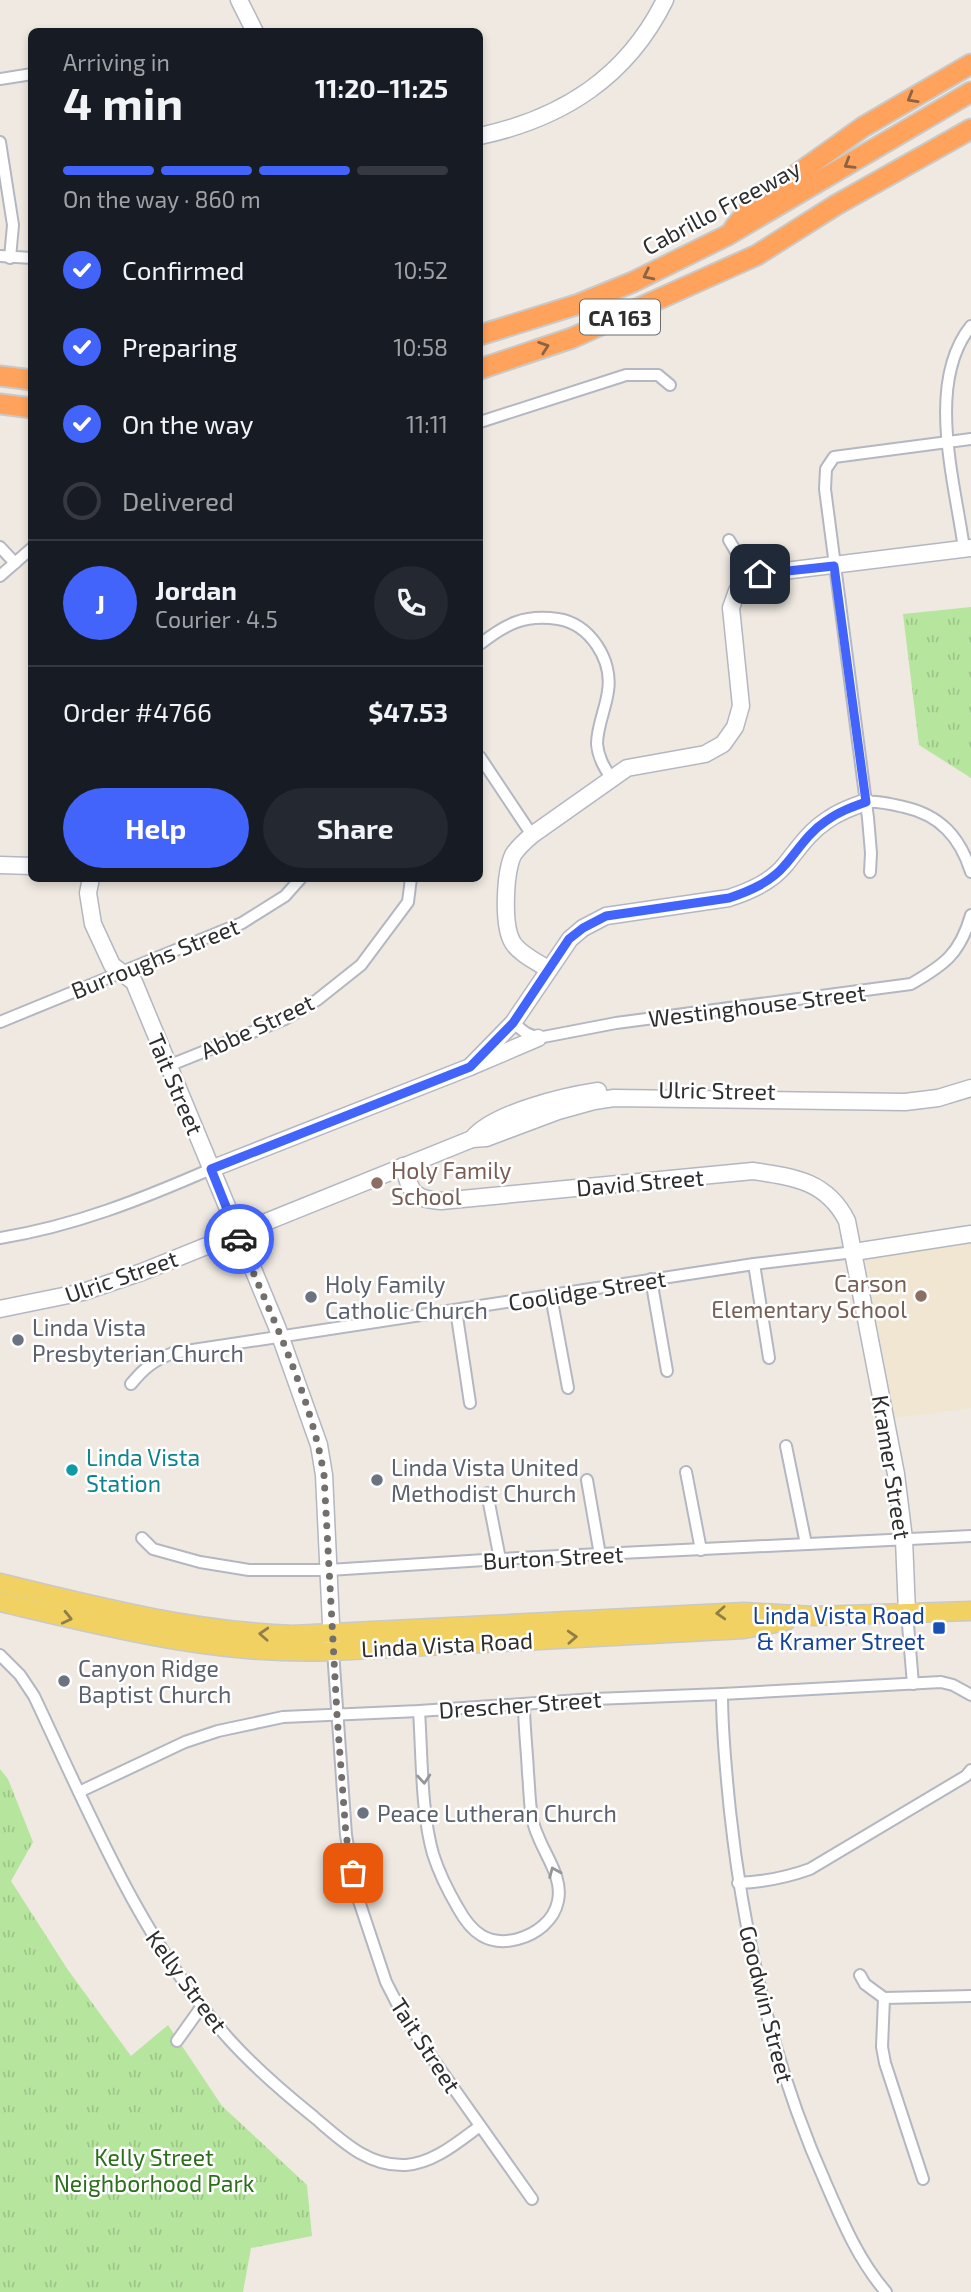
<!DOCTYPE html>
<html lang="en">
<head>
<meta charset="utf-8">
<style>
  :root { --surface:#171b24; --page:#242831; --text:#f1f3f6; --muted:#9ea1a6; --line:#363941; --accent:#4264fb }
  body { margin:0; font-family:"Exo 2",sans-serif; background:var(--page); color:var(--text); height:100vh; display:flex; flex-direction:column; font-size:26px; white-space:nowrap }
  * { box-sizing:border-box; margin:0 }
  p { font-size:23px; color:var(--muted) }
  .icon { flex:none; width:38px; height:38px; fill:none; stroke:currentColor; stroke-width:2; stroke-linecap:round; stroke-linejoin:round }
  .map { position:relative; flex:1; overflow:hidden }
  .panel { position:absolute; left:28px; top:28px; width:455px; height:854px; display:flex; flex-direction:column; background:var(--surface); border-radius:10px; box-shadow:0 4px 10px #0003 }
  .panel>* { flex:none }
  .pin { position:absolute; display:grid; place-items:center; width:60px; height:60px; color:#fff; margin:-30px; border-radius:14px; box-shadow:0 4px 10px #0006 }
  .courier { position:absolute; display:grid; place-items:center; width:70px; height:70px; margin:-35px; border:5px solid #4264fb; border-radius:50%; background:#fff; color:#222; box-shadow:0 2px 9px #0007 }
  .headline em { font-style:normal; font-weight:700 }
  .headline div { display:flex; flex-direction:column-reverse }
  .headline { display:flex; align-items:center; justify-content:space-between; height:119px; padding:0 35px }
  h1 { font-size:46px; font-weight:700; line-height:52px }
  .bar { display:grid; grid-template-columns:repeat(4,1fr); gap:10px 7px; align-content:center; height:84px; padding:0 35px }
  .bar i { height:9px; border-radius:5px; background:var(--line) }
  .bar .on { background:var(--accent) }
  .bar p { grid-column:span 4 }
  .line { display:flex; align-items:center; gap:18px; padding:0 35px; border-top:2px solid var(--line) }
  .line div { flex:1 }
  .round { display:grid; place-items:center; flex:none; width:74px; height:74px; border-radius:37px; background:var(--page) }
  ol { padding:0 35px; list-style:none }
  li { display:flex; align-items:center; gap:21px; height:77px }
  li p { margin-inline-start:auto }
  li .icon { padding:7px; border-radius:50%; background:var(--accent); color:#fff; stroke-width:4 }
  li:last-child { color:var(--muted) }
  li i { width:38px; height:38px; border:4px solid var(--line); border-radius:50% }
  .primary-button { display:flex; gap:14px; margin-top:auto; padding:14px 35px }
  .primary-button a { flex:1; height:80px; border-radius:42px; background:var(--accent); color:#fff; font-size:28px; font-weight:700; line-height:80px; text-align:center }
  .primary-button a+a { background:var(--page); color:var(--text) }
  .map>svg:first-child { display:block }
  .education { fill:#f0e6d1 }
  .grass { fill:url(#grass-tufts) }
  .lines { fill:none; stroke-linecap:round; stroke-linejoin:round }
  .street-casing { stroke:#b4b7c1; stroke-width:14 }
  .secondary-casing { stroke:#b4b7c1; stroke-width:19 }
  .primary-casing { stroke:#c9c9c9; stroke-width:21 }
  .highway-casing { stroke:#c9c9c9; stroke-width:23 }
  .street { stroke:#fff; stroke-width:10 }
  .secondary { stroke:#fff; stroke-width:16 }
  .primary { stroke:#f2d163; stroke-width:18 }
  .highway { stroke:#ffa35c; stroke-width:19 }
  .oneway { stroke:#8c6343 }
  .oneway2 { stroke:#908048 }
  .oneway3 { stroke:#969696 }
  .done { stroke:#726f6d; stroke-width:7; stroke-dasharray:0 12.6 }
  .route { stroke:#4264fb; stroke-width:9 }
  .education-dot { fill:#8d6e63; stroke:#fff; stroke-width:2.5 }
  .worship-dot { fill:#6b7280; stroke:#fff; stroke-width:2.5 }
  .culture-dot { fill:#0f9aa8; stroke:#fff; stroke-width:2.5 }
  .transit-dot { fill:#1a4fb4; stroke:#fff; stroke-width:2.5 }
  .labels { text-anchor:middle; dominant-baseline:central; stroke-width:5; stroke-linejoin:round; paint-order:stroke }
  .shield { fill:#fff; stroke:#6d6d6d; stroke-width:2 }
  .shield-label { font-size:21px; font-weight:bold; fill:#2e2e2e }
  .street-label { font-size:23px; fill:#2e2e2e; stroke:#fff }
  .education-label { font-size:23px; fill:#785e54; stroke:#fff; text-anchor:start }
  .worship-label { font-size:23px; fill:#5b616d; stroke:#fff; text-anchor:start }
  .culture-label { font-size:23px; fill:#0d838f; stroke:#fff; text-anchor:start }
  .transit-label { font-size:23px; fill:#164399; stroke:#fff; text-anchor:end }
  .park-label { font-size:23px; fill:#2c6e1b; stroke:#fff }
</style>
</head>
<body>
<div class="map">
<svg width="971" height="2292" viewBox="0 0 971 2292">
  <defs>
    <pattern id="grass-tufts" width="24" height="20" patternUnits="userSpaceOnUse" patternTransform="scale(1.75)"><rect width="24" height="20" fill="#b6e59e"/><path d="M3 7l-1-3M5 7V3M7 7l1-3M15 17l-1-3M17 17v-4M19 17l1-3" fill="none" stroke="#9dc588"/></pattern>
  </defs>
  <rect width="100%" height="100%" fill="#efe9e1"/>
  <path class="education" d="M 971,1238 L 971,1408 L 895,1418 L 865,1256 Z"/>
  <g class="grass">
    <path d="M 971,607 L 971,778 L 919,745 L 903,614 Z"/>
    <path d="M 0,1769 L 8,1779 L 33,1842 L 11,1881 L 68,1970 L 131,2056 L 168,2025 L 222,2106 L 307,2185 L 312,2236 L 251,2248 L 243,2292 L 0,2292 Z"/>
  </g>
  <g class="lines">
    <g class="street-casing">
      <g id="street">
        <path d="M 0,79 L 32,74"/>
        <path d="M 0,142 L 13,225 L 10,258"/>
        <path d="M 0,256 L 32,258"/>
        <path d="M 480,422 L 626,375 L 658,375 L 670,385"/>
        <path d="M 729,540 L 752,579"/>
        <path d="M 0,547 L 15,563"/>
        <path d="M 964,549 C 955,482 925,383 971,326"/>
        <path d="M 0,576 L 32,548"/>
        <path d="M 480,644 C 506,624 524,614 558,619 C 590,624 613,660 608,691 C 606,708 597,726 597,744 C 598,757 604,767 611,778"/>
        <path d="M 480,757 L 532,835"/>
        <path d="M 866,802 C 879,801 891,804 904,807 C 940,815 960,837 971,872"/>
        <path d="M 870,872 L 871,853 L 868,818 L 825,489 L 826,469 L 834,457 L 971,439"/>
        <path d="M 0,1022 L 242,923 L 285,896 L 301,878"/>
        <path d="M 513,1023 L 526,1033 L 538,1038 L 616,1023 L 911,984 C 944,965 960,954 971,915"/>
        <path d="M 168,1066 L 285,1019 L 317,1000 L 361,965 L 408,902 L 411,878"/>
        <path d="M 0,1238 C 75,1226 142,1199 211,1169"/>
        <path d="M 754,1264 L 769,1358"/>
        <path d="M 651,1279 L 667,1371"/>
        <path d="M 551,1296 L 568,1388"/>
        <path d="M 456,1310 L 470,1403"/>
        <path d="M 131,1384 C 144,1368 154,1360 173,1353 L 754,1264 L 854,1252"/>
        <path d="M 786,1446 L 806,1544"/>
        <path d="M 686,1472 L 701,1550"/>
        <path d="M 587,1480 L 600,1555"/>
        <path d="M 487,1493 L 500,1559"/>
        <path d="M 142,1538 L 153,1549 L 200,1562 L 249,1570 L 329,1570 L 500,1559 L 971,1536"/>
        <path d="M 907,1613 L 913,1684"/>
        <path d="M 333,1651 L 346,1835 L 356,1892 L 386,1982 L 406,2021 L 532,2199"/>
        <path d="M 0,1655 L 20,1675 L 34,1696 C 90,1814 140,1939 228,2038 C 254,2067 283,2092 314,2117 C 340,2139 367,2167 406,2165 C 434,2163 458,2142 480,2126"/>
        <path d="M 722,1694 C 722,1734 726,1772 730,1811 C 744,1941 773,2066 827,2186 C 843,2223 859,2261 886,2292"/>
        <path d="M 419,1711 C 422,1755 421,1812 433,1854 C 439,1873 448,1891 458,1908 C 471,1932 488,1947 518,1939 C 536,1934 554,1921 558,1901 C 563,1878 546,1857 538,1836 C 529,1817 530,1794 528,1773 C 527,1750 524,1727 524,1704"/>
        <path d="M 79,1792 L 185,1742 L 218,1731 L 283,1717 L 419,1711 L 594,1699 L 722,1694 L 941,1682 L 953,1685 L 971,1695"/>
        <path d="M 738,1883 C 764,1882 785,1878 810,1869 L 966,1776 L 971,1770"/>
        <path d="M 860,1975 L 865,1984 L 884,1998 L 971,1996"/>
        <path d="M 884,1998 L 882,2047 L 885,2063 L 923,2179"/>
        <path d="M 177,2041 L 202,2006"/>
      </g>
    </g>
    <g class="secondary-casing">
      <g id="secondary">
        <path d="M 239,0 L 255,32"/>
        <path d="M 480,136 C 563,118 627,77 665,0"/>
        <path d="M 0,865 L 32,866"/>
        <path d="M 91,878 L 88,893 L 93,924 L 112,965 L 134,982 L 277,1327 L 319,1445 L 324,1475 L 332,1645"/>
        <path d="M 548,969 C 537,962 520,954 513,943 C 502,926 505,873 513,855 C 518,847 525,841 532,835 L 627,768 L 705,754 L 723,744 L 735,727 L 741,706 L 731,608 L 737,591 L 760,574 L 971,548"/>
        <path d="M 470,1067 L 513,1023 L 570,939 L 583,928 L 606,916 L 729,898 C 750,891 771,882 785,865 C 798,849 809,832 826,821 C 838,812 852,807 866,802"/>
        <path d="M 472,1139 C 492,1113 565,1096 598,1091"/>
        <path d="M 403,1166 C 411,1192 413,1199 441,1201 L 753,1171 C 794,1177 827,1181 847,1221 L 896,1474 L 904,1539 L 907,1613"/>
        <path d="M 211,1169 L 470,1067 L 538,1038"/>
        <path d="M 854,1252 L 971,1234"/>
        <path d="M 0,1309 L 83,1292 L 142,1272 L 472,1139 L 486,1138 L 558,1111 L 594,1101 L 614,1098 L 905,1102 L 938,1098 L 971,1088"/>
      </g>
    </g>
    <g class="primary-casing">
      <g id="primary">
        <path d="M 0,1583 C 98,1607 191,1631 293,1635 L 744,1612 L 814,1616 L 971,1611"/>
        <path d="M 0,1602 C 112,1628 217,1656 333,1651 L 744,1629 L 786,1621"/>
      </g>
    </g>
    <g class="highway-casing">
      <g id="highway">
        <path d="M 734,228 L 751,207 L 863,127 L 971,64"/>
        <path d="M 480,335 L 579,304 L 633,282 L 726,236 L 971,92"/>
        <path d="M 480,369 L 572,338 L 757,255 L 836,205 L 971,129"/>
        <path d="M 0,376 L 32,380"/>
        <path d="M 0,404 L 32,408"/>
      </g>
    </g>
    <use href="#street" class="street"/>
    <use href="#secondary" class="secondary"/>
    <use href="#primary" class="primary"/>
    <use href="#highway" class="highway"/>
  </g>
  <defs><path id="oneway-chevron" d="M-2-3.5L2.5 0L-2 3.5" fill="none" stroke-width="1.6" stroke-linecap="round" stroke-linejoin="round" transform="scale(1.75)"/></defs>
  <g class="oneway">
    <use href="#oneway-chevron" transform="translate(912 98) rotate(150)"/>
    <use href="#oneway-chevron" transform="translate(849 164) rotate(149)"/>
    <use href="#oneway-chevron" transform="translate(648 275) rotate(154)"/>
    <use href="#oneway-chevron" transform="translate(544 347) rotate(-19)"/>
  </g>
  <g class="oneway2">
    <use href="#oneway-chevron" transform="translate(721 1613) rotate(177)"/>
    <use href="#oneway-chevron" transform="translate(67 1618) rotate(13)"/>
    <use href="#oneway-chevron" transform="translate(264 1634) rotate(-177)"/>
    <use href="#oneway-chevron" transform="translate(572 1637) rotate(-3)"/>
  </g>
  <g class="oneway3">
    <use href="#oneway-chevron" transform="translate(424 1779) rotate(85)"/>
    <use href="#oneway-chevron" transform="translate(554 1872) rotate(-113)"/>
  </g>
  <g class="lines">
    <path class="done" d="M 239,1239 C 271,1316 310,1392 324,1475 L 337,1715 L 346,1835 L 353,1873"/>
    <path class="route" d="M 239,1239 L 211,1169 L 470,1067 L 513,1023 L 569,939 L 583,928 L 606,916 L 729,898 C 750,891 771,882 785,865 C 798,850 809,832 826,821 C 838,812 852,807 866,802 L 834,566 L 760,574"/>
  </g>
  <g class="education-dot">
    <circle cx="377" cy="1183" r="7"/>
    <circle cx="921" cy="1296" r="7"/>
  </g>
  <g class="worship-dot">
    <circle cx="311" cy="1297" r="7"/>
    <circle cx="18" cy="1340" r="7"/>
    <circle cx="377" cy="1480" r="7"/>
    <circle cx="64" cy="1681" r="7"/>
    <circle cx="363" cy="1813" r="7"/>
  </g>
  <circle class="culture-dot" cx="72" cy="1470" r="7"/>
  <rect class="transit-dot" x="932" y="1621" width="14" height="14" rx="3.5"/>
  <g class="labels">
    <rect class="shield" x="580" y="299.5" width="80" height="35" rx="5"/>
    <g class="shield-label">
      <text x="620" y="317">CA 163</text>
    </g>
    <g class="street-label">
      <text transform="translate(721 207) rotate(-28)">Cabrillo Freeway</text>
      <text transform="translate(155 958) rotate(-22)">Burroughs Street</text>
      <text transform="translate(757 1005) rotate(-7)">Westinghouse Street</text>
      <text transform="translate(257 1026) rotate(-25)">Abbe Street</text>
      <text transform="translate(176 1084) rotate(67)">Tait Street</text>
      <text transform="translate(717 1090) rotate(1)">Ulric Street</text>
      <text transform="translate(640 1182) rotate(-5)">David Street</text>
      <text transform="translate(121 1276) rotate(-19)">Ulric Street</text>
      <text transform="translate(587 1290) rotate(-9)">Coolidge Street</text>
      <text transform="translate(892 1467) rotate(81)">Kramer Street</text>
      <text transform="translate(553 1557) rotate(-3)">Burton Street</text>
      <text transform="translate(447 1644) rotate(-3)">Linda Vista Road</text>
      <text transform="translate(520 1704) rotate(-4)">Drescher Street</text>
      <text transform="translate(187 1981) rotate(54)">Kelly Street</text>
      <text transform="translate(767 2004) rotate(76)">Goodwin Street</text>
      <text transform="translate(426 2045) rotate(57)">Tait Street</text>
    </g>
    <g class="education-label">
      <text x="391" y="1170">Holy Family<tspan x="391" dy="26">School</tspan></text>
      <text x="907" y="1283" text-anchor="end">Carson<tspan x="907" dy="26">Elementary School</tspan></text>
    </g>
    <g class="worship-label">
      <text x="325" y="1284">Holy Family<tspan x="325" dy="26">Catholic Church</tspan></text>
      <text x="32" y="1327">Linda Vista<tspan x="32" dy="26">Presbyterian Church</tspan></text>
      <text x="391" y="1467">Linda Vista United<tspan x="391" dy="26">Methodist Church</tspan></text>
      <text x="78" y="1668">Canyon Ridge<tspan x="78" dy="26">Baptist Church</tspan></text>
      <text x="377" y="1813">Peace Lutheran Church</text>
    </g>
    <g class="culture-label">
      <text x="86" y="1457">Linda Vista<tspan x="86" dy="26">Station</tspan></text>
    </g>
    <g class="transit-label">
      <text x="925" y="1615">Linda Vista Road<tspan x="925" dy="26">&amp; Kramer Street</tspan></text>
    </g>
    <g class="park-label">
      <text x="154" y="2157">Kelly Street<tspan x="154" dy="26">Neighborhood Park</tspan></text>
    </g>
  </g>
</svg>
<div class="pin" style="left:353px;top:1873px;background:#ea580c"><svg class="icon" aria-label="bag" viewBox="0 0 24 24"><path d="M5 8h14l-1 12H6zM9 8a3 3 0 0 1 6 0"/></svg></div>
<div class="pin" style="left:760px;top:574px;background:#1f2937"><svg class="icon" aria-label="home" viewBox="0 0 24 24"><path d="M3 11l9-7 9 7M6 9v11h12V9"/></svg></div>
<div class="courier" style="left:239px;top:1239px"><svg class="icon" aria-label="car" viewBox="0 0 24 24"><path d="M5 17H2v-5l4-1 3-4h7l3 4 3 1v5h-3M9 17h6M6 11h13"/><circle cx="7" cy="17" r="2"/><circle cx="17" cy="17" r="2"/></svg></div>
<section class="panel">
<div class="headline"><div><h1>4 min</h1><p>Arriving in</p></div><em>11:20–11:25</em></div>
<div class="bar"><i class="on"></i><i class="on"></i><i class="on"></i><i></i><p>On the way · 860 m</p></div>
<ol>
<li><svg class="icon" aria-label="check" viewBox="0 0 24 24"><path d="M5 12l5 5 9-10"/></svg>Confirmed<p>10:52</p></li>
<li><svg class="icon" aria-label="check" viewBox="0 0 24 24"><path d="M5 12l5 5 9-10"/></svg>Preparing<p>10:58</p></li>
<li><svg class="icon" aria-label="check" viewBox="0 0 24 24"><path d="M5 12l5 5 9-10"/></svg>On the way<p>11:11</p></li>
<li><i></i>Delivered</li>
</ol>
<div class="line" style="height:126px"><b class="round" style="background:var(--accent);color:#fff">J</b><div><b>Jordan</b><p>Courier · 4.5</p></div><a class="round"><svg class="icon" aria-label="phone" viewBox="0 0 24 24"><path d="M5 4h4l2 5-3 2q2 4 5 5l2-3 5 2v4C11 20 4 13 5 4z"/></svg></a></div>
<div class="line" style="height:91px"><div>Order #4766</div><b>$47.53</b></div>
<div class="primary-button"><a>Help</a><a>Share</a></div>
</section>
</div>
</body>
</html>
